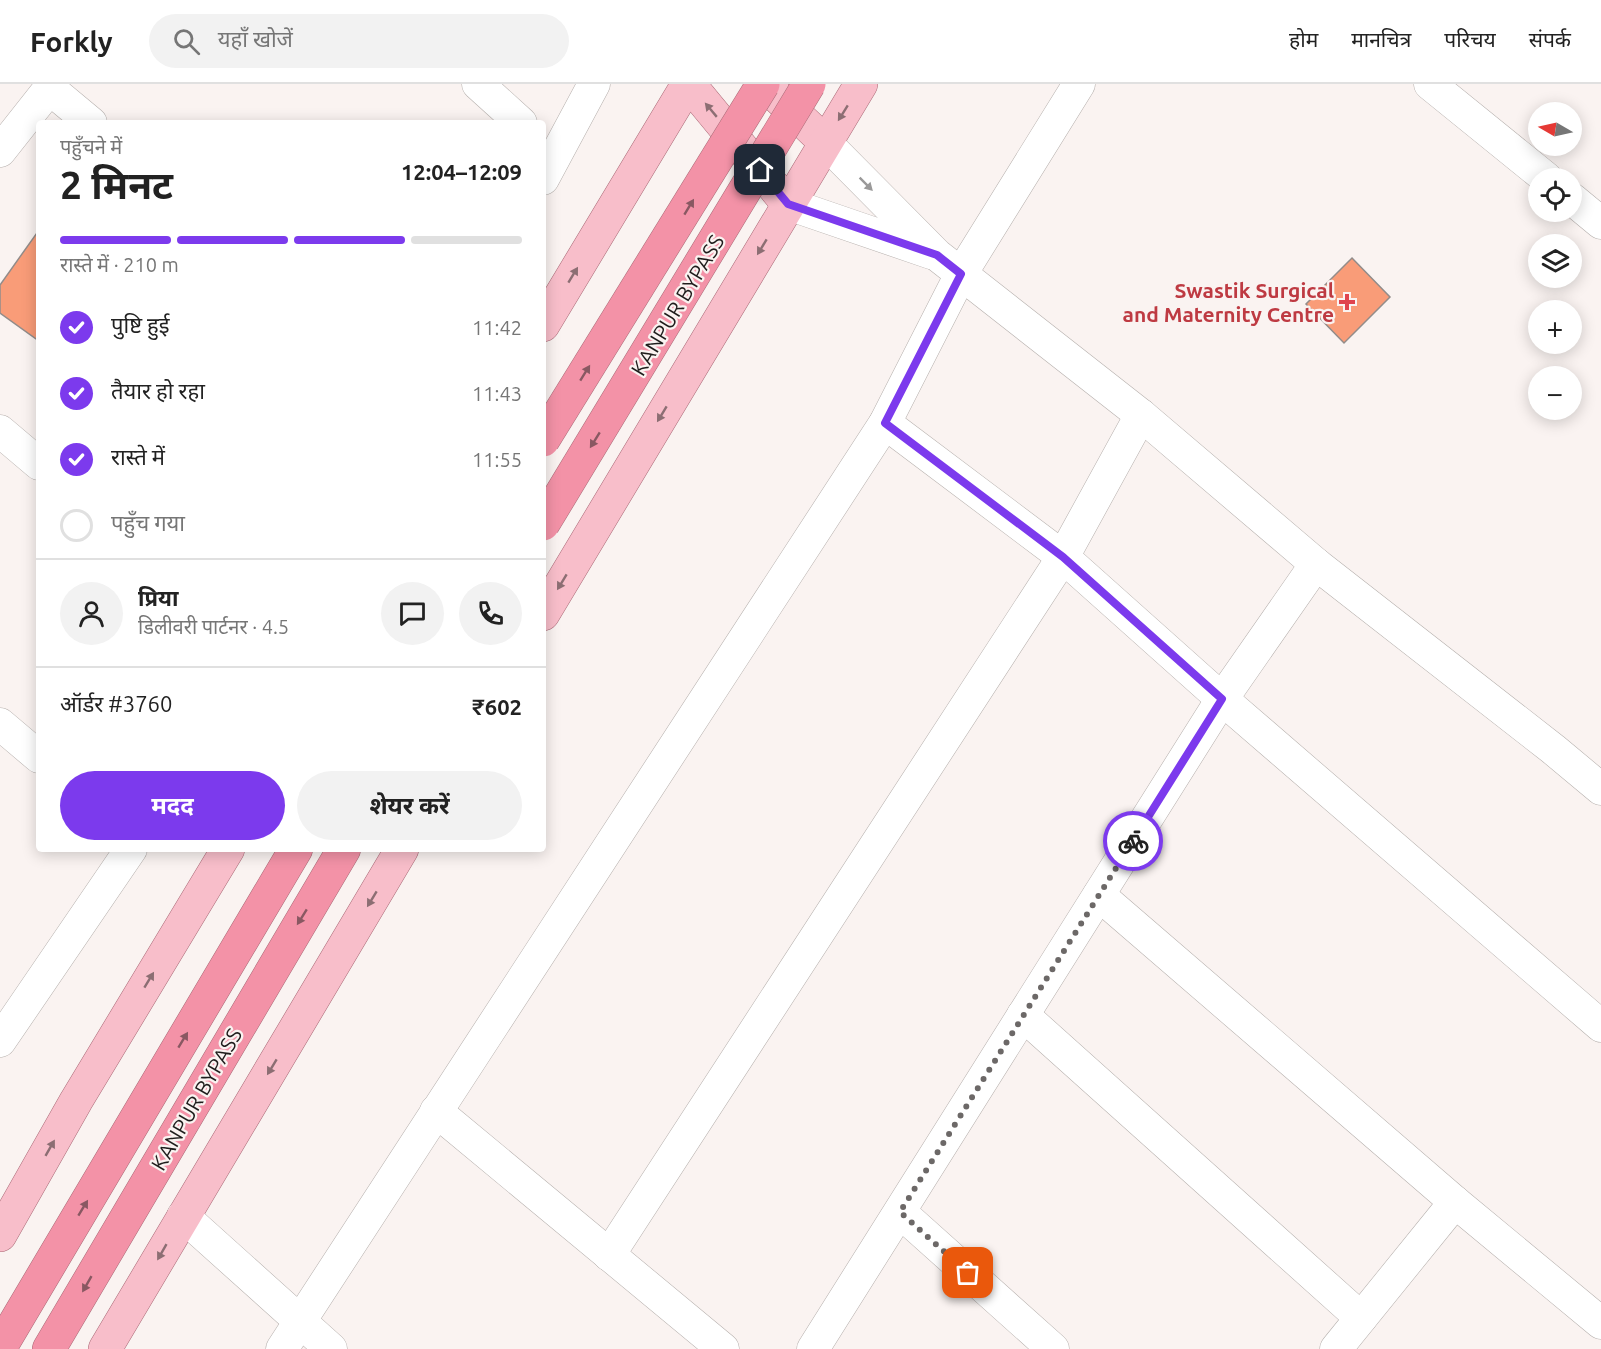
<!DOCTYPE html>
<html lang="hi">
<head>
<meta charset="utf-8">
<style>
  :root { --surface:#fff; --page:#f2f2f2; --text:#222; --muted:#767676; --line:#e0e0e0; --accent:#7c3aed }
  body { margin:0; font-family:Ubuntu,"Noto Sans Devanagari",sans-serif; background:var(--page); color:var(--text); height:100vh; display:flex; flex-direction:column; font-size:22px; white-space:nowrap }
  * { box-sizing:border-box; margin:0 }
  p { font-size:20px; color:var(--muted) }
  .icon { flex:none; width:33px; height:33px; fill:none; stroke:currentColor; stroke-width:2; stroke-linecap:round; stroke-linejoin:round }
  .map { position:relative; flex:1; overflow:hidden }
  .side { position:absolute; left:36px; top:36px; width:510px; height:732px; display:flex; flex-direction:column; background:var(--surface); border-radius:6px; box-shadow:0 3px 15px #0003 }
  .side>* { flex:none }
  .needle { width:39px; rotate:279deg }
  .controls { position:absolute; left:1528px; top:18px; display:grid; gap:12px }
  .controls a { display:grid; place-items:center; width:54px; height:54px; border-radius:50%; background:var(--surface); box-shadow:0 3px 15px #0003; font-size:30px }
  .pin { position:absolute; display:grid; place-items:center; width:51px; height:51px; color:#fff; margin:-26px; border-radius:12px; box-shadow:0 3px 9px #0006 }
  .courier { position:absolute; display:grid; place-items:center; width:60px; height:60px; margin:-30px; border:4px solid #7c3aed; border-radius:50%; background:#fff; color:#222; box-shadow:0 2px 8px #0007 }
  .headline em { font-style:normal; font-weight:700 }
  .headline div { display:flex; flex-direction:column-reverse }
  .headline { display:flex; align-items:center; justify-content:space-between; height:102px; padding:0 24px }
  h1 { font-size:39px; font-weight:700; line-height:45px }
  .bar { display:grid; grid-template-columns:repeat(4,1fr); gap:9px 6px; align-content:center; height:72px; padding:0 24px }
  .bar i { height:8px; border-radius:4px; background:var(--line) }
  .bar .current { background:var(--accent) }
  .bar p { grid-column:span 4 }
  .line { display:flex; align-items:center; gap:15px; padding:0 24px; border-top:2px solid var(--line) }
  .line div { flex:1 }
  .round { display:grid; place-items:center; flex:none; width:63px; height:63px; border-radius:32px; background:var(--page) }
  ol { padding:0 24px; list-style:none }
  li { display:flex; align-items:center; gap:18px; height:66px }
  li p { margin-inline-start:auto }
  li .icon { padding:6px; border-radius:50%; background:var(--accent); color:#fff; stroke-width:4 }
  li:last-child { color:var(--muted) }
  li i { width:33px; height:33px; border:3px solid var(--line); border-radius:50% }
  .action { display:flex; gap:12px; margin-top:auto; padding:12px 24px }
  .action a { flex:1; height:69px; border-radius:36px; background:var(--accent); color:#fff; font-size:24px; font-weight:700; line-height:69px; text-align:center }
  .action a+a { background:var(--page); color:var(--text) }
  header { display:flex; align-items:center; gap:36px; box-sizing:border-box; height:84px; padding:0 30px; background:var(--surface); border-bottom:2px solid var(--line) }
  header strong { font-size:28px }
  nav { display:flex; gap:33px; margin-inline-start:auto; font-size:21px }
  .search { width:420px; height:54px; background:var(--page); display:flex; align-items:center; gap:15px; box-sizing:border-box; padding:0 21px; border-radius:33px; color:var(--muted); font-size:22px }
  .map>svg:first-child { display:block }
  .building { fill:#f99c78; stroke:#928c8a; stroke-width:1.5 }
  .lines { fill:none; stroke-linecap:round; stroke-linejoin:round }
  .minor-casing { stroke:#b5afac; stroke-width:33 }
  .major-casing { stroke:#a96976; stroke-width:34 }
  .highway-casing { stroke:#a96976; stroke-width:34 }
  .minor { stroke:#fff; stroke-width:32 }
  .major { stroke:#f8beca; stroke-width:33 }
  .highway { stroke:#f392a7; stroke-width:33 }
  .highway-bridge-casing { stroke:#a96976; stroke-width:34; stroke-linecap:butt }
  .highway-bridge { stroke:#f392a7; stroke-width:33 }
  .oneway { fill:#8c6e73 }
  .oneway2 { fill:#9a9999 }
  .oneway3 { fill:#895862 }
  .done { stroke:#6c6867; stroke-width:6; stroke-dasharray:0 10.8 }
  .route { stroke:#7c3aed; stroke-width:8 }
  .health-dot { fill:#e0444e; stroke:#faf3f1; stroke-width:2 }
  .labels { text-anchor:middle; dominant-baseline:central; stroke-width:4.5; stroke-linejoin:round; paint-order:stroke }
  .health-label { font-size:21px; font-weight:bold; fill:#be3a42; stroke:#faf3f1; text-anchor:end }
  .street-label { font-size:21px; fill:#1f1d1c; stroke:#faf3f1 }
</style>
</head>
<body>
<header>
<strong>Forkly</strong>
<div class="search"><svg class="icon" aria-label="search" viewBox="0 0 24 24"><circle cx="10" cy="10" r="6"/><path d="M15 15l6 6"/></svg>यहाँ खोजें</div>
<nav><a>होम</a><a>मानचित्र</a><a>परिचय</a><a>संपर्क</a></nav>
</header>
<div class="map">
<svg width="1601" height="1265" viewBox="0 0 1601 1265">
  <rect width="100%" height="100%" fill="#faf3f1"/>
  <g class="building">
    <path d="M 39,146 L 39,257 L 0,229 L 0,201 Z"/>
    <path d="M 1352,174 L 1390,213 L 1344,259 L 1306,220 Z"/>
  </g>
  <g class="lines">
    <g class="minor-casing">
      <g id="minor">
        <path d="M 478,0 L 521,39"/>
        <path d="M 1430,0 L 1546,94"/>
        <path d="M 49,4 L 91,39"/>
        <path d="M 825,58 L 937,171 L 1141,331 L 1316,480 L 1553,665 L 1601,705"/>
        <path d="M 0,67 L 53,0"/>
        <path d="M 543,95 L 594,0"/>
        <path d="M 1572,115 L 1601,139"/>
        <path d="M 788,120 L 931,169"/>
        <path d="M 885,339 L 1063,473 L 1222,615 L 1601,942"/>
        <path d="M 0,347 L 39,380"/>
        <path d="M 0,640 L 39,673"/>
        <path d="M 1099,811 L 1455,1118 L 1601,1239"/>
        <path d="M 1023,931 L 1361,1234"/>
        <path d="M 0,957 L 131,765"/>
        <path d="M 436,1027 L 723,1265"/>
        <path d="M 900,1128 L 1053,1265"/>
        <path d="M 183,1132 L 331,1265"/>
        <path d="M 609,1171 L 1063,473 L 1141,331"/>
        <path d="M 282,1265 L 885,339 L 961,190 L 1079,0"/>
        <path d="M 813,1265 L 1222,615 L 1316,480"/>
        <path d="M 1336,1265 L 1455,1118"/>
      </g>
    </g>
    <g class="major-casing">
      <g id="major">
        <path d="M 689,0 L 788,120"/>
        <path d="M 764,0 L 825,58"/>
        <path d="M 543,241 L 688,0"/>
        <path d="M 543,530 L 861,0"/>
        <path d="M 0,1151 L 76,1017 L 228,765"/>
        <path d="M 105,1265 L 402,765"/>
      </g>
    </g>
    <g class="highway-casing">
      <g id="highway">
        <path d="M 0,1264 L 296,765"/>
        <path d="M 49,1265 L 344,765"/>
      </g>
    </g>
    <use href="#minor" class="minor"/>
    <use href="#major" class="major"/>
    <use href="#highway" class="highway"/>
    <g class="highway-bridge-casing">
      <g id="highway-bridge">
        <path d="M 543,356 L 763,0"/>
        <path d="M 543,440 L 809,0"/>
      </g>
    </g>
    <use href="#highway-bridge" class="highway-bridge"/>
  </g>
  <defs><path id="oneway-solid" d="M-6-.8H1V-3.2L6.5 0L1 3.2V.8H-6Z" transform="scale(1.5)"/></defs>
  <g class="oneway">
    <use href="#oneway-solid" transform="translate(711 26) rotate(-130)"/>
    <use href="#oneway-solid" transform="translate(843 29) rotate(122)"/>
    <use href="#oneway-solid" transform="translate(762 163) rotate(121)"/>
    <use href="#oneway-solid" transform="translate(573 191) rotate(-59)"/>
    <use href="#oneway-solid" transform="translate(662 330) rotate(121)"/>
    <use href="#oneway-solid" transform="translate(562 498) rotate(121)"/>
    <use href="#oneway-solid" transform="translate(372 815) rotate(121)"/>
    <use href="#oneway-solid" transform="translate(149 896) rotate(-59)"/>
    <use href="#oneway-solid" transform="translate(272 983) rotate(121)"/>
    <use href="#oneway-solid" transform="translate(50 1064) rotate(-60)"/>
    <use href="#oneway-solid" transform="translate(162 1168) rotate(120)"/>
  </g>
  <use class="oneway2" href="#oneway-solid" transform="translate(866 100) rotate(45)"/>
  <g class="oneway3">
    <use href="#oneway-solid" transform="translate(689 123) rotate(-59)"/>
    <use href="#oneway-solid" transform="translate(585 289) rotate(-58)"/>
    <use href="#oneway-solid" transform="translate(595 356) rotate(122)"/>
    <use href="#oneway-solid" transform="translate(302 833) rotate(122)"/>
    <use href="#oneway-solid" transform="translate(183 956) rotate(-59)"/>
    <use href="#oneway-solid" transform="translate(83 1124) rotate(-59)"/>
    <use href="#oneway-solid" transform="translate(87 1200) rotate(120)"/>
  </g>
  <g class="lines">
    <path class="done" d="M 968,1189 L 900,1128 L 1133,757"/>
    <path class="route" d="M 760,86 L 788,120 L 937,171 L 961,190 L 885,339 L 1063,473 L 1222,615 L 1133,757"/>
  </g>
  <path class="health-dot" d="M1344 209h6v6h6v6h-6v6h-6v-6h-6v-6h6z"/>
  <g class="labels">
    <g class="health-label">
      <text x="1334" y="206">Swastik Surgical<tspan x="1334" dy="24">and Maternity Centre</tspan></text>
    </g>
    <g class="street-label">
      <text transform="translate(677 221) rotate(-59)">KANPUR BYPASS</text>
      <text transform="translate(196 1015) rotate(-60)">KANPUR BYPASS</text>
    </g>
  </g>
</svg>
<div class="controls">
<a><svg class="needle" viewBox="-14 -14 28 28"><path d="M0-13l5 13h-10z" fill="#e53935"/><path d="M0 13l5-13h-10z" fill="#767676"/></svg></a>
<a><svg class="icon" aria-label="locate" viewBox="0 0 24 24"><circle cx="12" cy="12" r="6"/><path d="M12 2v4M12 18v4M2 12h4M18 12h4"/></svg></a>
<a><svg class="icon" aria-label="layers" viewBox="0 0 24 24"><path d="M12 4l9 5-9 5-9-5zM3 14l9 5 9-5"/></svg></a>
<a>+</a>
<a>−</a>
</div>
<div class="pin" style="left:968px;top:1189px;background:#ea580c"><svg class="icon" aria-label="bag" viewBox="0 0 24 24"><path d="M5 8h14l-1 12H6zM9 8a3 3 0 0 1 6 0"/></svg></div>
<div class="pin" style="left:760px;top:86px;background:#1f2937"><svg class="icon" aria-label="home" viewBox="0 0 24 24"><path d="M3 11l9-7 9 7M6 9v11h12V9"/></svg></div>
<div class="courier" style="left:1133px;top:757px"><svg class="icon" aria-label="bike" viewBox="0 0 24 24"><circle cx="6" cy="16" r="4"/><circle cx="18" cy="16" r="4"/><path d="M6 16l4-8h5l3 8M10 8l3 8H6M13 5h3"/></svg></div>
<section class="side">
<div class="headline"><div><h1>2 मिनट</h1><p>पहुँचने में</p></div><em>12:04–12:09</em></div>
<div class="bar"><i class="current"></i><i class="current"></i><i class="current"></i><i></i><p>रास्ते में · 210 m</p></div>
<ol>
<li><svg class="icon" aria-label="check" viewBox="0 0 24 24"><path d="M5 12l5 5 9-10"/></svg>पुष्टि हुई<p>11:42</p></li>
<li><svg class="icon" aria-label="check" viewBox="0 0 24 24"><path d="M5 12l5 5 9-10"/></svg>तैयार हो रहा<p>11:43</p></li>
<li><svg class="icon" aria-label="check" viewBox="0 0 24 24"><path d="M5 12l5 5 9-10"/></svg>रास्ते में<p>11:55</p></li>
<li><i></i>पहुँच गया</li>
</ol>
<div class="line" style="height:108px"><a class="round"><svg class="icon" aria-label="person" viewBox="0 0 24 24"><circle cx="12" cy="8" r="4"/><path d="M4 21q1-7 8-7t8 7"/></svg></a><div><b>प्रिया</b><p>डिलीवरी पार्टनर · 4.5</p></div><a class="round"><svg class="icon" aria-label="chat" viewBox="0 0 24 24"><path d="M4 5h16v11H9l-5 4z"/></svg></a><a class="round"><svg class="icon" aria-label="phone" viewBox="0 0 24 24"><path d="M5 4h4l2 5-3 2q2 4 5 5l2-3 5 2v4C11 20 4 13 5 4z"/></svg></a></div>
<div class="line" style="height:78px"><div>ऑर्डर #3760</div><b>₹602</b></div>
<div class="action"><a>मदद</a><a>शेयर करें</a></div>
</section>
</div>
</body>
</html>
